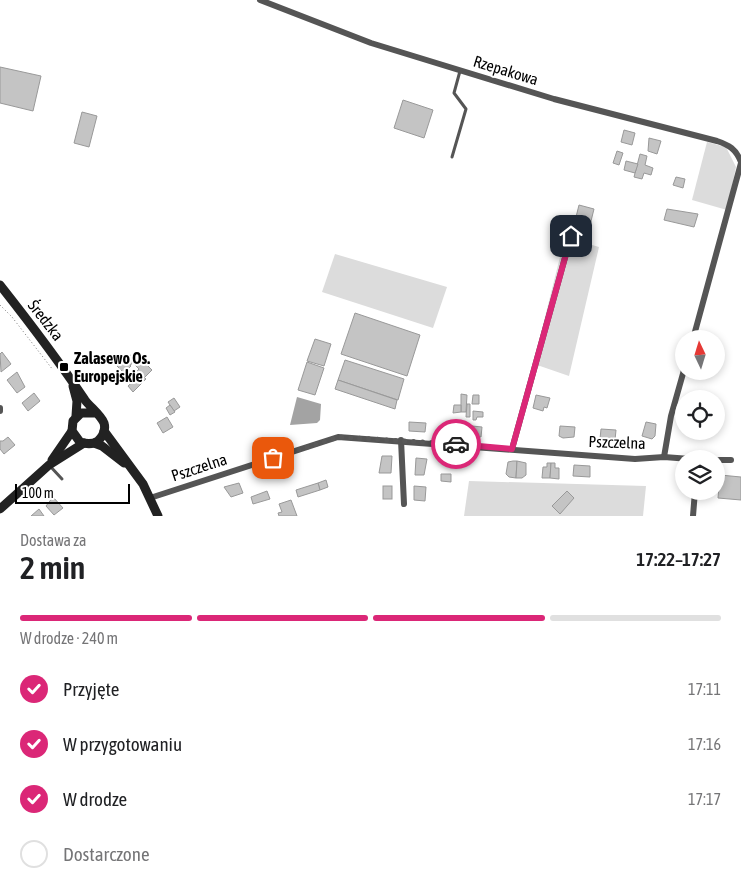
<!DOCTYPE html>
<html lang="pl">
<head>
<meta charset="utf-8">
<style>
  :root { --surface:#fff; --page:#f2f2f2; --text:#202124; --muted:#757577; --line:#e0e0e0; --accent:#db2777 }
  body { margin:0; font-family:"Asap Condensed",sans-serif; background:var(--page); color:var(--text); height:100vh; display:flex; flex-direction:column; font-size:19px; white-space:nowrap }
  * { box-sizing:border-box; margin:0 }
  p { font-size:16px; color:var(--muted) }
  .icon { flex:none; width:28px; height:28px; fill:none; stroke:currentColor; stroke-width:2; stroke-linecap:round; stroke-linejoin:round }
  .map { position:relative; height:516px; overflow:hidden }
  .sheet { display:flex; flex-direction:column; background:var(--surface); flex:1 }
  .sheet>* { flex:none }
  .needle { width:32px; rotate:356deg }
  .tools { position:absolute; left:675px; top:330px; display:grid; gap:10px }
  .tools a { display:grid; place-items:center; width:50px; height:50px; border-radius:50%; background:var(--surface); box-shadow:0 2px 8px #0003; font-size:25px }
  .scale { position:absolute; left:15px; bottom:12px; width:115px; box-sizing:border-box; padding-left:5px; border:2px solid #000; border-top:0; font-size:14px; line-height:18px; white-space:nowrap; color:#000; -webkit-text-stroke:4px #fff; paint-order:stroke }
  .pin { position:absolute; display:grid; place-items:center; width:42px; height:42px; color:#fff; margin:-21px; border-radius:10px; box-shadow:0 2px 8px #0006 }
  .courier { position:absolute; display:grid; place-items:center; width:50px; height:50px; margin:-25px; border:4px solid #db2777; border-radius:50%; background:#fff; color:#222; box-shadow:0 1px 6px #0007 }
  .overview em { font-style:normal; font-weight:600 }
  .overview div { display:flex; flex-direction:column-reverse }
  .overview { display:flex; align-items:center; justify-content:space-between; height:85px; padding:0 20px }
  h1 { font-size:32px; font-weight:600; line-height:38px }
  .bar { display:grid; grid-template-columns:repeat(4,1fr); gap:8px 5px; align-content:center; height:60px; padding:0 20px }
  .bar i { height:6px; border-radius:4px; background:var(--line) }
  .bar .on { background:var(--accent) }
  .bar p { grid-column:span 4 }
  ol { padding:0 20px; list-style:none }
  li { display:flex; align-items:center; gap:15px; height:55px }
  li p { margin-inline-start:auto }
  li .icon { padding:5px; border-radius:50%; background:var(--accent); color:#fff; stroke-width:4 }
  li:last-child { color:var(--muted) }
  li i { width:28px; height:28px; border:2px solid var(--line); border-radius:50% }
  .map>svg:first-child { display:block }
  .green { fill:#dcdcdc }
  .water { fill:#a3a3a3 }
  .building { fill:#c4c4c4; stroke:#999 }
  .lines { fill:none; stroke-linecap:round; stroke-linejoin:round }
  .path { stroke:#777; stroke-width:1; stroke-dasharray:1 2.5; stroke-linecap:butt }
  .lane { stroke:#555; stroke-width:3 }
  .street { stroke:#555; stroke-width:6 }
  .secondary { stroke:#222; stroke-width:9 }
  .done { stroke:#595959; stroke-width:5; stroke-dasharray:0 9 }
  .route { stroke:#db2777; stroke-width:6 }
  .poi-dot { fill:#000; stroke:#fff; stroke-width:2 }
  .labels { text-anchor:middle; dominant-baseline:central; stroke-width:4; stroke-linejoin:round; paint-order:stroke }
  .street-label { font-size:16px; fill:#000; stroke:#fff }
  .poi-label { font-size:16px; font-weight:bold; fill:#000; stroke:#fff; text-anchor:start }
</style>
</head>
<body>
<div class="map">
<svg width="741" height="516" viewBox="0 0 741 516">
  <rect width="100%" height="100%" fill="#fff"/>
  <g class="green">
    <path d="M 707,142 L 726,147 L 736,167 L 727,210 L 692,200 Z"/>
    <path d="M 565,237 L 599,247 L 569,376 L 540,366 L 532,369 Z"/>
    <path d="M 335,254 L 447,287 L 433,328 L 322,292 Z"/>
    <path d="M 469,481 L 646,486 L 643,516 L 464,516 Z"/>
  </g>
  <path class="water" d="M 297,397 L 321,404 L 320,420 L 317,423 L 290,425 Z"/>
  <g class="building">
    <path d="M 0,67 L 41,76 L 33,111 L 0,103 Z"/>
    <path d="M 403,100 L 433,110 L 424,138 L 394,128 Z"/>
    <path d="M 82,112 L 97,116 L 89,147 L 74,143 Z"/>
    <path d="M 624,130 L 635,133 L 632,145 L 621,142 Z"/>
    <path d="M 649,138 L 661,141 L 657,154 L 648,151 Z"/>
    <path d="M 617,151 L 623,153 L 619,165 L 613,163 Z"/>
    <path d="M 640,154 L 647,156 L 645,165 L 653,168 L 651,175 L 644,173 L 642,179 L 634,177 Z"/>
    <path d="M 626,161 L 638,164 L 635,173 L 624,170 Z"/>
    <path d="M 676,177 L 685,179 L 683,188 L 673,185 Z"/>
    <path d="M 579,205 L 594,209 L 589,229 L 574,225 Z"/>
    <path d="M 667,209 L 698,214 L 694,227 L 664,220 Z"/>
    <path d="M 355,313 L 420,335 L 407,376 L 341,354 Z"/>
    <path d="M 315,339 L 331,344 L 324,366 L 307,361 Z"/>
    <path d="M 2,352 L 11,364 L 1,372 L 0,354 Z"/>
    <path d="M 131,355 L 136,360 L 139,357 L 152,370 L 144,378 L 135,373 L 139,369 L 133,363 L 130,365 L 125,359 Z"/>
    <path d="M 124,359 L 131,366 L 124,373 L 117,366 Z"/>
    <path d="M 345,360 L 404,379 L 398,400 L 338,380 Z"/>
    <path d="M 307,362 L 324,368 L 315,395 L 298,390 Z"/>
    <path d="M 17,372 L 25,387 L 17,393 L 7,380 Z"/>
    <path d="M 141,374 L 146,379 L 133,392 L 128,386 Z"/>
    <path d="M 338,380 L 397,400 L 395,409 L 335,389 Z"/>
    <path d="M 34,393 L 40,401 L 28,411 L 22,403 Z"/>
    <path d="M 461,394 L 467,395 L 466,412 L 461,412 Z"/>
    <path d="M 473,395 L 479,395 L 479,404 L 472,404 Z"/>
    <path d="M 536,395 L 550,398 L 547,408 L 544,407 L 543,411 L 533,408 Z"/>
    <path d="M 174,398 L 180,407 L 174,411 L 168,402 Z"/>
    <path d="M 467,404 L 470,404 L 470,417 L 466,417 Z"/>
    <path d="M 170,405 L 175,412 L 170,415 L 166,408 Z"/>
    <path d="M 454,405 L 461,405 L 461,412 L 453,413 Z"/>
    <path d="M 473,411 L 483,412 L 483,417 L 477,417 L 476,420 L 473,420 Z"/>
    <path d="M 167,417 L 173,427 L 163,433 L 157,423 Z"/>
    <rect x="449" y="421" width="11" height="13"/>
    <path d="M 409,422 L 426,423 L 425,432 L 409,431 Z"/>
    <path d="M 646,422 L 656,424 L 655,436 L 652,439 L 642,436 Z"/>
    <path d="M 472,426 L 482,427 L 481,437 L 471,436 Z"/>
    <path d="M 560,426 L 575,427 L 574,437 L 563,438 L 559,436 Z"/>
    <path d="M 601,429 L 616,430 L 615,440 L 611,440 L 611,442 L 600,439 Z"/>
    <path d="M 8,437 L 15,445 L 4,454 L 0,449 L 0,441 L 3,441 Z"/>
    <path d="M 442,454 L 452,455 L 451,465 L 442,464 Z"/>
    <path d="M 382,456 L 392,456 L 391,473 L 379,473 Z"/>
    <path d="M 416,458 L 427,459 L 424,475 L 415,475 Z"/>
    <path d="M 513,461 L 517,461 L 516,478 L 509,477 L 506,474 L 508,462 Z"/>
    <path d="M 517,461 L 526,463 L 526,475 L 522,478 L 516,478 Z"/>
    <path d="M 547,463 L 551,463 L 550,478 L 542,478 L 543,467 L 547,467 Z"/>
    <path d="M 551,463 L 555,463 L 555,468 L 559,468 L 559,479 L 550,478 Z"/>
    <path d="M 574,465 L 590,466 L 590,477 L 573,476 Z"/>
    <path d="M 441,474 L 451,474 L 451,482 L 441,481 Z"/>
    <path d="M 720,475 L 741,477 L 741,500 L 718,498 Z"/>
    <path d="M 326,480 L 328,487 L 320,490 L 318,483 Z"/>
    <path d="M 239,483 L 243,493 L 231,497 L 224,487 Z"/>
    <path d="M 318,483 L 320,490 L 298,497 L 296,490 Z"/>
    <rect x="383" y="486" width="9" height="13"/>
    <path d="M 414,486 L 426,487 L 425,501 L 414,500 Z"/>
    <path d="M 267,491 L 270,499 L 253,504 L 251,497 Z"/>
    <path d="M 567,491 L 574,498 L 560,514 L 552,506 Z"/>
    <path d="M 53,497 L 63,508 L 54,515 L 46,506 Z"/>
    <path d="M 291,500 L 297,516 L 279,516 L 278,513 L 282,512 L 279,504 Z"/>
    <path d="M 39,509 L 44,516 L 31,516 Z"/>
  </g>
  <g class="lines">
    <path class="path" d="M 0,305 L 12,317 L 53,370"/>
    <g class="lane">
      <path d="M 452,157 L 466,109 L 454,93 L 460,71"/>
      <path d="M 49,465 L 62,479"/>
    </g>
    <g class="street">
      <path d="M 260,0 L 371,43 L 554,99 L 717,141 C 729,145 736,149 741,162"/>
      <path d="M 693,339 L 741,163"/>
      <path d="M 0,408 L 0,411"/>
      <path d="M 401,440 L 404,504"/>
      <path d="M 512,449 L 571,236"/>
      <path d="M 664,457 L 671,416 L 684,370"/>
      <path d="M 716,460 L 731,460"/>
      <path d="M 150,498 L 338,437 L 635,459 L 664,457 L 690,459"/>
      <path d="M 693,516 L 695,491"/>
    </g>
    <g class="secondary">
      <path d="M 0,285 C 30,323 58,360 85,400 C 90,407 101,415 104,423 C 106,430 103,436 98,441 C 92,445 86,444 80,442 L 72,431 L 73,421 L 81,413 L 96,413"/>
      <path d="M 73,386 L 77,401 L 76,416"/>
      <path d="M 104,431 L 143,484 L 158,516"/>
      <path d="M 94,443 L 102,446 L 124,463"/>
      <path d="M 52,460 L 72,431"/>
      <path d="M 0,509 L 49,465 L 84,443"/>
    </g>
  </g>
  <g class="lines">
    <path class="done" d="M 273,458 L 338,437 L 456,444"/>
    <path class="route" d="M 456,444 L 512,449 L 571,236"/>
  </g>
  <rect class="poi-dot" x="59" y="362" width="10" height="10" rx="2.5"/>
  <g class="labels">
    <g class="street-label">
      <text transform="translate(506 70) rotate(17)">Rzepakowa</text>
      <text transform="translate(46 320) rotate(52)">Średzka</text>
      <text transform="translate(617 442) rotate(2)">Pszczelna</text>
      <text transform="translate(199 467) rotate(-18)">Pszczelna</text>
    </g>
    <g class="poi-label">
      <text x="74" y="358">Zalasewo Os.<tspan x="74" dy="18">Europejskie</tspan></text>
    </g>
  </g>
</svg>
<div class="tools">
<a><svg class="needle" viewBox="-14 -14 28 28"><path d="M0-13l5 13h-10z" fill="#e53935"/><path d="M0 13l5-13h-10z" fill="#757577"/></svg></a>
<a><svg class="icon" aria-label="locate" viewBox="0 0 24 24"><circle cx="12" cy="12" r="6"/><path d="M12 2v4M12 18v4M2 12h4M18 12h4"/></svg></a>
<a><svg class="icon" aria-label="layers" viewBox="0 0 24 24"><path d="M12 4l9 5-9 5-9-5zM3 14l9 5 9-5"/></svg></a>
</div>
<div class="scale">100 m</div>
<div class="pin" style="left:273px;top:458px;background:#ea580c"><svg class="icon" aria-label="bag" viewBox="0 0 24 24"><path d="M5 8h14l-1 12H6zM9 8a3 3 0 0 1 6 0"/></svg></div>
<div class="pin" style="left:571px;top:236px;background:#1f2937"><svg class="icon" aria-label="home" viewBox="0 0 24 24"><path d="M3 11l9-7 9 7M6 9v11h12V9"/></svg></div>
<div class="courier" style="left:456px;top:444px"><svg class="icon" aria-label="car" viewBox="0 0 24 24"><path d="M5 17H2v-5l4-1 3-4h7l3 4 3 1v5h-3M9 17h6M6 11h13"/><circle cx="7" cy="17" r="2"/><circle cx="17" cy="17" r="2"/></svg></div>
</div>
<section class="sheet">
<div class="overview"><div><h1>2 min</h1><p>Dostawa za</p></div><em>17:22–17:27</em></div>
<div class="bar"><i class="on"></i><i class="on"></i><i class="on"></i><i></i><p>W drodze · 240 m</p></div>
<ol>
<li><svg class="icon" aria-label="check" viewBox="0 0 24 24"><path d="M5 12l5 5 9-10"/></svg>Przyjęte<p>17:11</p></li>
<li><svg class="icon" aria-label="check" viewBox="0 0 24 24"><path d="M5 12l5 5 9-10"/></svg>W przygotowaniu<p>17:16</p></li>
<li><svg class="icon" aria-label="check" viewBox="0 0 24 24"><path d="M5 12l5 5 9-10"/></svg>W drodze<p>17:17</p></li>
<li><i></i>Dostarczone</li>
</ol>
</section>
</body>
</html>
